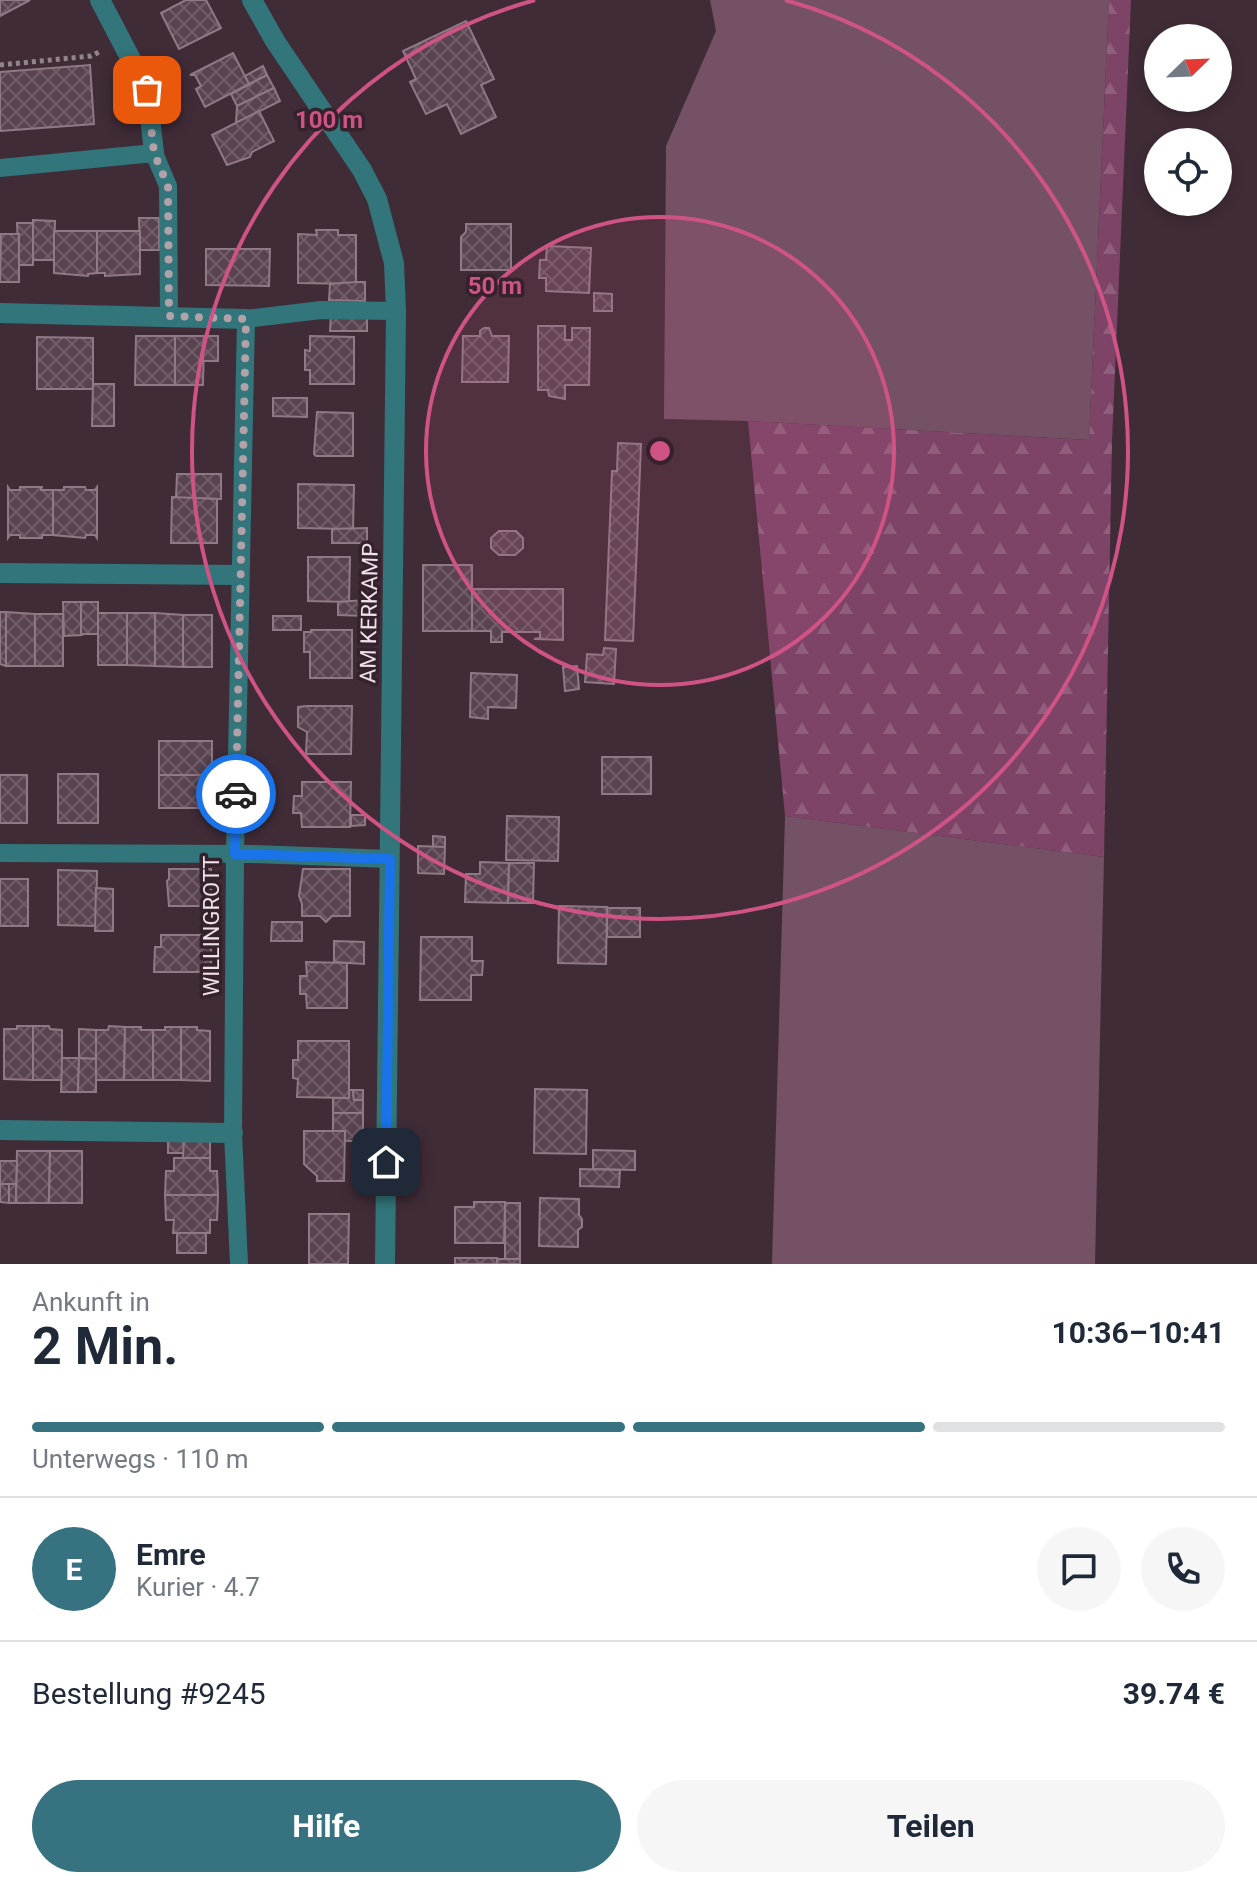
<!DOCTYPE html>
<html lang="de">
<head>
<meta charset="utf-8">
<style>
  :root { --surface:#fff; --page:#f6f6f7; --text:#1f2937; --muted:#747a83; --line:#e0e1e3; --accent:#36727f }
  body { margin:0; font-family:Roboto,sans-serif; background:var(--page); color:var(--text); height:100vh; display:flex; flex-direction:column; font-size:30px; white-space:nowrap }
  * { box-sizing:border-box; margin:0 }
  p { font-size:26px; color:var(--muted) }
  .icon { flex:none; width:44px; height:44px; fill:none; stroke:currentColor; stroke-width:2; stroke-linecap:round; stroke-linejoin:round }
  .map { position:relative; height:1264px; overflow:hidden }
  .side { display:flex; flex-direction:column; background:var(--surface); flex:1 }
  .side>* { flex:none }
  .needle { width:52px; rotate:67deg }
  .fabs { position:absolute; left:1144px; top:24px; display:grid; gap:16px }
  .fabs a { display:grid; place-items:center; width:88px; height:88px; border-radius:50%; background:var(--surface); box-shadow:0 4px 12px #0003; font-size:40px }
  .pin { position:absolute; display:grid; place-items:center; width:68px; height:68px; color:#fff; margin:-34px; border-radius:16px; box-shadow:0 4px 12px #0006 }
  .courier { position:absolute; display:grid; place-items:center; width:80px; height:80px; margin:-40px; border:6px solid #1a73e8; border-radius:50%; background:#fff; color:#222; box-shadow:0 2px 10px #0007 }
  .overview em { font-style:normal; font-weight:700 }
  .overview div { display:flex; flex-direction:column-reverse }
  .overview { display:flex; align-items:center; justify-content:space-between; height:136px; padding:0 32px }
  h1 { font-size:52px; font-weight:700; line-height:60px }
  .bar { display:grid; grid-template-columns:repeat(4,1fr); gap:12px 8px; align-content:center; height:96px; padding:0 32px }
  .bar i { height:10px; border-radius:6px; background:var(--line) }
  .bar .active { background:var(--accent) }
  .bar p { grid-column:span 4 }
  .line { display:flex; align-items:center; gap:20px; padding:0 32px; border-top:2px solid var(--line) }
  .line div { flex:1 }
  .round { display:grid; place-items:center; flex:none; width:84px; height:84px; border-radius:42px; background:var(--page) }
  .cta { display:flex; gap:16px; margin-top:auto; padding:16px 32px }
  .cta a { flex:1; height:92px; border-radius:48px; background:var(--accent); color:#fff; font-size:32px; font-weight:700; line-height:92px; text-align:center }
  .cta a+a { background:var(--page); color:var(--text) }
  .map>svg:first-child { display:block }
  .grass { fill:#745165 }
  .forest { fill:url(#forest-firs) }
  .building { fill:url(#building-cross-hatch); stroke:#907986; stroke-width:2 }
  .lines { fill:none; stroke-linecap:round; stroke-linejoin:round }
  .path { stroke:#93838c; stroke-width:5; stroke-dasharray:4 4; stroke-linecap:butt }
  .service { stroke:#32757b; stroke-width:18 }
  .minor { stroke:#32757b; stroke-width:20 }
  .done { stroke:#b1a2aa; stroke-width:8; stroke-dasharray:0 14.4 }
  .route { stroke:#1a73e8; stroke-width:10 }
  .ring { fill:none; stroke:#cf5485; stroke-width:4 }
  .labels { text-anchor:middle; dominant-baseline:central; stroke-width:7; stroke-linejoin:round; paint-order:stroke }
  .street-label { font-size:22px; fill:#eee1e8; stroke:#35222d }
  .centre { fill:#cf5485; stroke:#35222d; stroke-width:4 }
  .ring-label { font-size:24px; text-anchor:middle; font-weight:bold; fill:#cf5485; stroke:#35222d; stroke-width:7; stroke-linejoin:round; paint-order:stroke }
</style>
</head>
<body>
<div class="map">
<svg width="1257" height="1264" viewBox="0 0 1257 1264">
  <defs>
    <pattern id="forest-firs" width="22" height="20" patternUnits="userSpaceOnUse" patternTransform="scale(2)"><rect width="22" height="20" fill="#7d4467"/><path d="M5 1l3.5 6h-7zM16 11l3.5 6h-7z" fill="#905f7d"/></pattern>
    <pattern id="building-cross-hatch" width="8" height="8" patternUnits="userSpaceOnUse" patternTransform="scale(2)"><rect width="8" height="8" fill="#594350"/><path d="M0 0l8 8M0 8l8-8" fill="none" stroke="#715e69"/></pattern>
  </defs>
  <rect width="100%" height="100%" fill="#402c37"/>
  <g class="grass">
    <path d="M 710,0 L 1109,0 L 1089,440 L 748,421 L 664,419 L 666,146 L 716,31 Z"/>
    <path d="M 785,816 L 1104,857 L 1095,1264 L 772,1264 Z"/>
  </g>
  <path class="forest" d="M 1109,0 L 1131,0 L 1112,441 L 1104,857 L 785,816 L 748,421 L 1089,440 Z"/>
  <g class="building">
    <path d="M 0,0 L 30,0 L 0,16 Z"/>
    <path d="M 186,0 L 206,0 L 221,28 L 179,49 L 161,13 Z"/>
    <path d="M 466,21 L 494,79 L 481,85 L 496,117 L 461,134 L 447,104 L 426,114 L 410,82 L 416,79 L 403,51 Z"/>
    <path d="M 233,53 L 249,84 L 205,107 L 196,89 L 201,86 L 195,75 L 190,75 Z"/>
    <path d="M 90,65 L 94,124 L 0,131 L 0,72 Z"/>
    <path d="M 263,66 L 267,75 L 249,84 L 245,76 Z"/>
    <path d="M 267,75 L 274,88 L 237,106 L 231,94 Z"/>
    <path d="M 274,88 L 280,101 L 236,123 L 237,106 Z"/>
    <path d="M 259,111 L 274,141 L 252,152 L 250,157 L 227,165 L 212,135 Z"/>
    <path d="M 139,218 L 159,218 L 159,250 L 140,250 Z"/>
    <path d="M 33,220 L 55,221 L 54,260 L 33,260 Z"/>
    <path d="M 17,223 L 33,223 L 33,265 L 19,265 Z"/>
    <path d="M 466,224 L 511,224 L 511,270 L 461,270 L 461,237 L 466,232 Z"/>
    <path d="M 316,230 L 338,230 L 338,235 L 356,235 L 356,284 L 298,283 L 298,234 L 317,235 Z"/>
    <path d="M 54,231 L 97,231 L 97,273 L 88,274 L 88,276 L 54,273 Z"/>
    <path d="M 97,231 L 140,231 L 140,274 L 105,276 L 105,273 L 97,273 Z"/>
    <path d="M 1,234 L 19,234 L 19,282 L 0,282 Z"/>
    <path d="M 547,246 L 591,248 L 589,293 L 546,291 L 546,278 L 539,278 L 540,260 L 546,260 Z"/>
    <path d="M 206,249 L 270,249 L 269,286 L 206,285 Z"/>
    <path d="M 356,282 L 365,282 L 365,301 L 329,300 L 330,284 Z"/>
    <path d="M 594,293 L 612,294 L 612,311 L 594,311 Z"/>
    <path d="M 331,314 L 367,314 L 367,331 L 330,331 Z"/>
    <path d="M 538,326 L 565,326 L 565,340 L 572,340 L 572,328 L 590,328 L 589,385 L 565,385 L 565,399 L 549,396 L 548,390 L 538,390 Z"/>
    <path d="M 484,328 L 489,328 L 492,336 L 509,336 L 508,382 L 462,382 L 463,336 L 480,336 L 480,331 Z"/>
    <path d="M 136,336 L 175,336 L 175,385 L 135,385 Z"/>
    <path d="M 175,336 L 204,336 L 203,385 L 175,385 Z"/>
    <path d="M 204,336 L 218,336 L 218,361 L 203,361 Z"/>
    <path d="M 310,336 L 354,337 L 354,384 L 310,384 L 310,370 L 305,370 L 305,350 L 310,351 Z"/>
    <path d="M 37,337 L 93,338 L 93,389 L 37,389 Z"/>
    <path d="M 93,384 L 114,384 L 114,426 L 92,426 Z"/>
    <path d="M 273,398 L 307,398 L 307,417 L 273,416 Z"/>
    <path d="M 317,412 L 353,413 L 353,456 L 316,456 L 314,454 Z"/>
    <path d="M 618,443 L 641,444 L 633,641 L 605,640 L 612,471 L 617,471 Z"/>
    <path d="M 177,474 L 221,474 L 221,499 L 176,498 Z"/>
    <path d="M 298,484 L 354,485 L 353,529 L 298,528 Z"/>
    <path d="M 8,487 L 10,490 L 20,490 L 20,487 L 42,487 L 41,490 L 53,490 L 53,535 L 42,535 L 42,538 L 20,538 L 20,535 L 10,535 L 8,538 Z"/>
    <path d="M 64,487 L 85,487 L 86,490 L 95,490 L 97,487 L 97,538 L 95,535 L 86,535 L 85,538 L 53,535 L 53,490 L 64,490 Z"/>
    <path d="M 172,497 L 217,499 L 217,543 L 171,543 Z"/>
    <path d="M 367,528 L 367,543 L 332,543 L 332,529 Z"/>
    <path d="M 499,531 L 516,531 L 523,538 L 523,548 L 515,555 L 499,555 L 491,548 L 491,538 Z"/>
    <path d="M 308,557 L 350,557 L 349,602 L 308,601 Z"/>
    <rect x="423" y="565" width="49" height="66"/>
    <path d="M 472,589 L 563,589 L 563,640 L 534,639 L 540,638 L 540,632 L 502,632 L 502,642 L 491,642 L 491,631 L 472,631 Z"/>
    <path d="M 366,600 L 366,616 L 338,615 L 338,602 Z"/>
    <path d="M 63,602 L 81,602 L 82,635 L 64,636 Z"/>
    <rect x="81" y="602" width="17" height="32"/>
    <path d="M 0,612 L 6,612 L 6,666 L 0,664 Z"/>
    <path d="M 6,612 L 35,614 L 35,666 L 6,666 Z"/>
    <rect x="98" y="613" width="29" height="52"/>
    <path d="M 127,613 L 155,613 L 155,666 L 127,665 Z"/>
    <path d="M 155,613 L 183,615 L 183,667 L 155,666 Z"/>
    <rect x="35" y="614" width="28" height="52"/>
    <rect x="183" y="615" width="29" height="52"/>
    <rect x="273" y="616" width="28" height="14"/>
    <path d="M 311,630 L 352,630 L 352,678 L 310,678 L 310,652 L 304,652 L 304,632 L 311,632 Z"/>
    <path d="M 604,648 L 616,649 L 614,684 L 585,682 L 587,654 L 603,655 Z"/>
    <path d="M 577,666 L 579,689 L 565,691 L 563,667 Z"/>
    <path d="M 471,673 L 517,675 L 516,708 L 488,707 L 488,719 L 470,717 Z"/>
    <path d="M 307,706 L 352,706 L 351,754 L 306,754 L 307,732 L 298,727 L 298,707 Z"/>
    <rect x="159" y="741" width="53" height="34"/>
    <rect x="602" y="757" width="49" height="37"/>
    <rect x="58" y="774" width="40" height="49"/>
    <rect x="0" y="775" width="27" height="48"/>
    <rect x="159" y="775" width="53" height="33"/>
    <path d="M 302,782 L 351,782 L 350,827 L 302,827 L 301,813 L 293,813 L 294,796 L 302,796 Z"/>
    <path d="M 351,815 L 365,815 L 365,825 L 351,826 Z"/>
    <path d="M 507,816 L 559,817 L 558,861 L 506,860 Z"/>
    <path d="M 433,836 L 445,837 L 445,847 L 433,847 Z"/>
    <path d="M 418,846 L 445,847 L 444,874 L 418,873 Z"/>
    <path d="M 480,862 L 509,863 L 508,903 L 465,902 L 466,874 L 480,874 Z"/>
    <path d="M 509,863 L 534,863 L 533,903 L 508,903 Z"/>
    <path d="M 169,869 L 211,869 L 211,906 L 169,906 L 167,881 L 169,879 Z"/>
    <path d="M 303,869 L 350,869 L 350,916 L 332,916 L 326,922 L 320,916 L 302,916 L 302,904 L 299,896 Z"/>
    <path d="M 58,870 L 97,871 L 96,926 L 58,925 Z"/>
    <rect x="0" y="879" width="28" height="47"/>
    <path d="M 96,888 L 113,889 L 113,931 L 95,931 Z"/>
    <path d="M 559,906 L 607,907 L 606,964 L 558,963 Z"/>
    <rect x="607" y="908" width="33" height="29"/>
    <path d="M 272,922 L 302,922 L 302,941 L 271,941 Z"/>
    <path d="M 161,935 L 211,935 L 211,972 L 154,972 L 155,947 L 161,947 Z"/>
    <path d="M 421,937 L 472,937 L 472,961 L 483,961 L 482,975 L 471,975 L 471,1000 L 420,1000 Z"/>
    <path d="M 334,941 L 364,942 L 364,964 L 334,962 Z"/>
    <path d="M 306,962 L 347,963 L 347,1008 L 307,1008 L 306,994 L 300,994 L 300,976 L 307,976 Z"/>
    <path d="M 17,1026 L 33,1026 L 33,1080 L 4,1079 L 4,1029 L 17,1029 Z"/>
    <path d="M 33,1026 L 49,1026 L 50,1029 L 62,1030 L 62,1080 L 33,1080 Z"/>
    <path d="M 109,1026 L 125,1027 L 124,1080 L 96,1080 L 96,1030 L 108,1030 Z"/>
    <path d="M 125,1027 L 141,1027 L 141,1030 L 153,1030 L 153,1080 L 124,1080 Z"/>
    <path d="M 165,1027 L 181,1027 L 181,1080 L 153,1080 L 153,1030 L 165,1030 Z"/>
    <path d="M 181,1027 L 197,1027 L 197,1030 L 210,1031 L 210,1081 L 181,1080 Z"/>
    <path d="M 79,1029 L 96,1030 L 96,1059 L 79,1058 Z"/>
    <path d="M 298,1041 L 349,1041 L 349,1098 L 297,1097 L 298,1079 L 293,1078 L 293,1060 L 298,1060 Z"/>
    <path d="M 62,1058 L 79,1058 L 78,1092 L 61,1092 Z"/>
    <path d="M 79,1058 L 96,1059 L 96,1092 L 78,1092 Z"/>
    <path d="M 535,1089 L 587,1090 L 586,1154 L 534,1153 Z"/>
    <path d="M 349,1090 L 353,1090 L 354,1100 L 363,1100 L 363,1113 L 333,1113 L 333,1098 L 349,1098 Z"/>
    <path d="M 353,1090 L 363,1090 L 363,1100 L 354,1100 Z"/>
    <path d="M 333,1113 L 363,1113 L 363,1141 L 345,1141 L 345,1131 L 333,1131 Z"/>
    <path d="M 304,1131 L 345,1131 L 344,1181 L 317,1181 L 317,1176 L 304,1164 Z"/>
    <rect x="168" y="1138" width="16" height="15"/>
    <path d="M 184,1138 L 210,1138 L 210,1158 L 183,1158 Z"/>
    <path d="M 593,1150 L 635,1151 L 635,1170 L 593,1169 Z"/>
    <path d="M 17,1151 L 50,1151 L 49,1203 L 16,1203 Z"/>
    <path d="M 50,1151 L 82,1151 L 82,1203 L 49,1203 Z"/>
    <path d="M 174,1158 L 210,1158 L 210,1171 L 217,1171 L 218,1195 L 165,1195 L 166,1171 L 174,1171 Z"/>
    <path d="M 0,1161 L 17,1161 L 16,1184 L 0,1184 Z"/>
    <path d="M 580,1169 L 620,1170 L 619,1187 L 580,1186 Z"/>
    <path d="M 0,1184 L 9,1184 L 9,1203 L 0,1202 Z"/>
    <rect x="9" y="1184" width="7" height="19"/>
    <path d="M 165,1195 L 218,1195 L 217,1220 L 210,1220 L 210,1233 L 173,1233 L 174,1220 L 166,1220 Z"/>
    <path d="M 540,1198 L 579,1199 L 579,1215 L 582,1219 L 582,1227 L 578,1230 L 578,1247 L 539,1246 Z"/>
    <path d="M 474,1202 L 505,1202 L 504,1243 L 455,1243 L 455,1207 L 474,1207 Z"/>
    <rect x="505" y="1203" width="15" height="56"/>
    <path d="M 309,1214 L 349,1214 L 348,1264 L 309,1264 Z"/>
    <rect x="177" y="1233" width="29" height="20"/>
    <rect x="455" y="1258" width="42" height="6"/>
    <rect x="497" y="1259" width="23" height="5"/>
  </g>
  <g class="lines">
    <path class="path" d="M 0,65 L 91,56 L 101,51"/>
    <g class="service">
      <path d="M 0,168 L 154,153 L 168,186 L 169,316"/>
      <path d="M 0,853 L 252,854 L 390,859"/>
      <path d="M 239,1264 L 233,1133 L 235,854 L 246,319 L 321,310 L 396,311"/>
    </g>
    <g class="minor">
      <path d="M 100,0 L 147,90 L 154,153"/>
      <path d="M 252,0 L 275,41 L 362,170 L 377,199 L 394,263 L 396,311 L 385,1264"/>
      <path d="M 0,313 L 246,319"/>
      <path d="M 0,573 L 239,575"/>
      <path d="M 0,1130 L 233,1133"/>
    </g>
  </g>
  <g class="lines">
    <path class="done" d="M 147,90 L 154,153 L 168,186 L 169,316 L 246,319 L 236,794"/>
    <path class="route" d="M 236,794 L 235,854 L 390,859 L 386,1162"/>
  </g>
  <circle cx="660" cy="451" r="234" fill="#cf5485" fill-opacity=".12"/>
  <g class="ring">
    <circle cx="660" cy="451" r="234"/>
    <path d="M785 0A468 468 0 1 1 535 0"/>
  </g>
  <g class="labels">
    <g class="street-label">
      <text transform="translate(369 613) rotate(-89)">AM KERKAMP</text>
      <text transform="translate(211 926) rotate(-90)">WILLINGROTT</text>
    </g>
  </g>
  <circle cx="660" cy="451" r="12" class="centre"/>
  <g class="ring-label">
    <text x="329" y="128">100 m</text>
    <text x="495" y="294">50 m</text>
  </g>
</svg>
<div class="fabs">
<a><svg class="needle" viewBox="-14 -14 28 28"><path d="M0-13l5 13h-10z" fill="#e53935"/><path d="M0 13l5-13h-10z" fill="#747a83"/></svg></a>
<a><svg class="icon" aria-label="locate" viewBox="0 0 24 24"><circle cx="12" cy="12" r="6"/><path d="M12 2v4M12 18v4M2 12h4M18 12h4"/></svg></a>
</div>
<div class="pin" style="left:147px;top:90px;background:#ea580c"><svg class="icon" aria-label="bag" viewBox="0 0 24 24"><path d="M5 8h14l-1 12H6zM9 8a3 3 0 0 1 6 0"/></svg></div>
<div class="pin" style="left:386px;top:1162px;background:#1f2937"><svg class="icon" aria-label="home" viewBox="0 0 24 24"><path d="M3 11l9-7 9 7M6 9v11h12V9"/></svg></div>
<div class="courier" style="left:236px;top:794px"><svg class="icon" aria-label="car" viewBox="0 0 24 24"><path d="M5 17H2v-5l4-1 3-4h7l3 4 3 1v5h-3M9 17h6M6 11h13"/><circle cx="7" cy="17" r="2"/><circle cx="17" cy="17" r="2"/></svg></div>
</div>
<section class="side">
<div class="overview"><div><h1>2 Min.</h1><p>Ankunft in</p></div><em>10:36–10:41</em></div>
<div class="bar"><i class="active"></i><i class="active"></i><i class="active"></i><i></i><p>Unterwegs · 110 m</p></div>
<div class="line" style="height:144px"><b class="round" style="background:var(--accent);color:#fff">E</b><div><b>Emre</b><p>Kurier · 4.7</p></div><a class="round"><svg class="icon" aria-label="chat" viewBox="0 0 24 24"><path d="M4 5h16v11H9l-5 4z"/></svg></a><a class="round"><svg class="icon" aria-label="phone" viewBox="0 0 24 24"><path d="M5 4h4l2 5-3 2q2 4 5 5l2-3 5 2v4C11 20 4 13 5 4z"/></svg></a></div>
<div class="line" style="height:104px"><div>Bestellung #9245</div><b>39.74 €</b></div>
<div class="cta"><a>Hilfe</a><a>Teilen</a></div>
</section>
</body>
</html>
